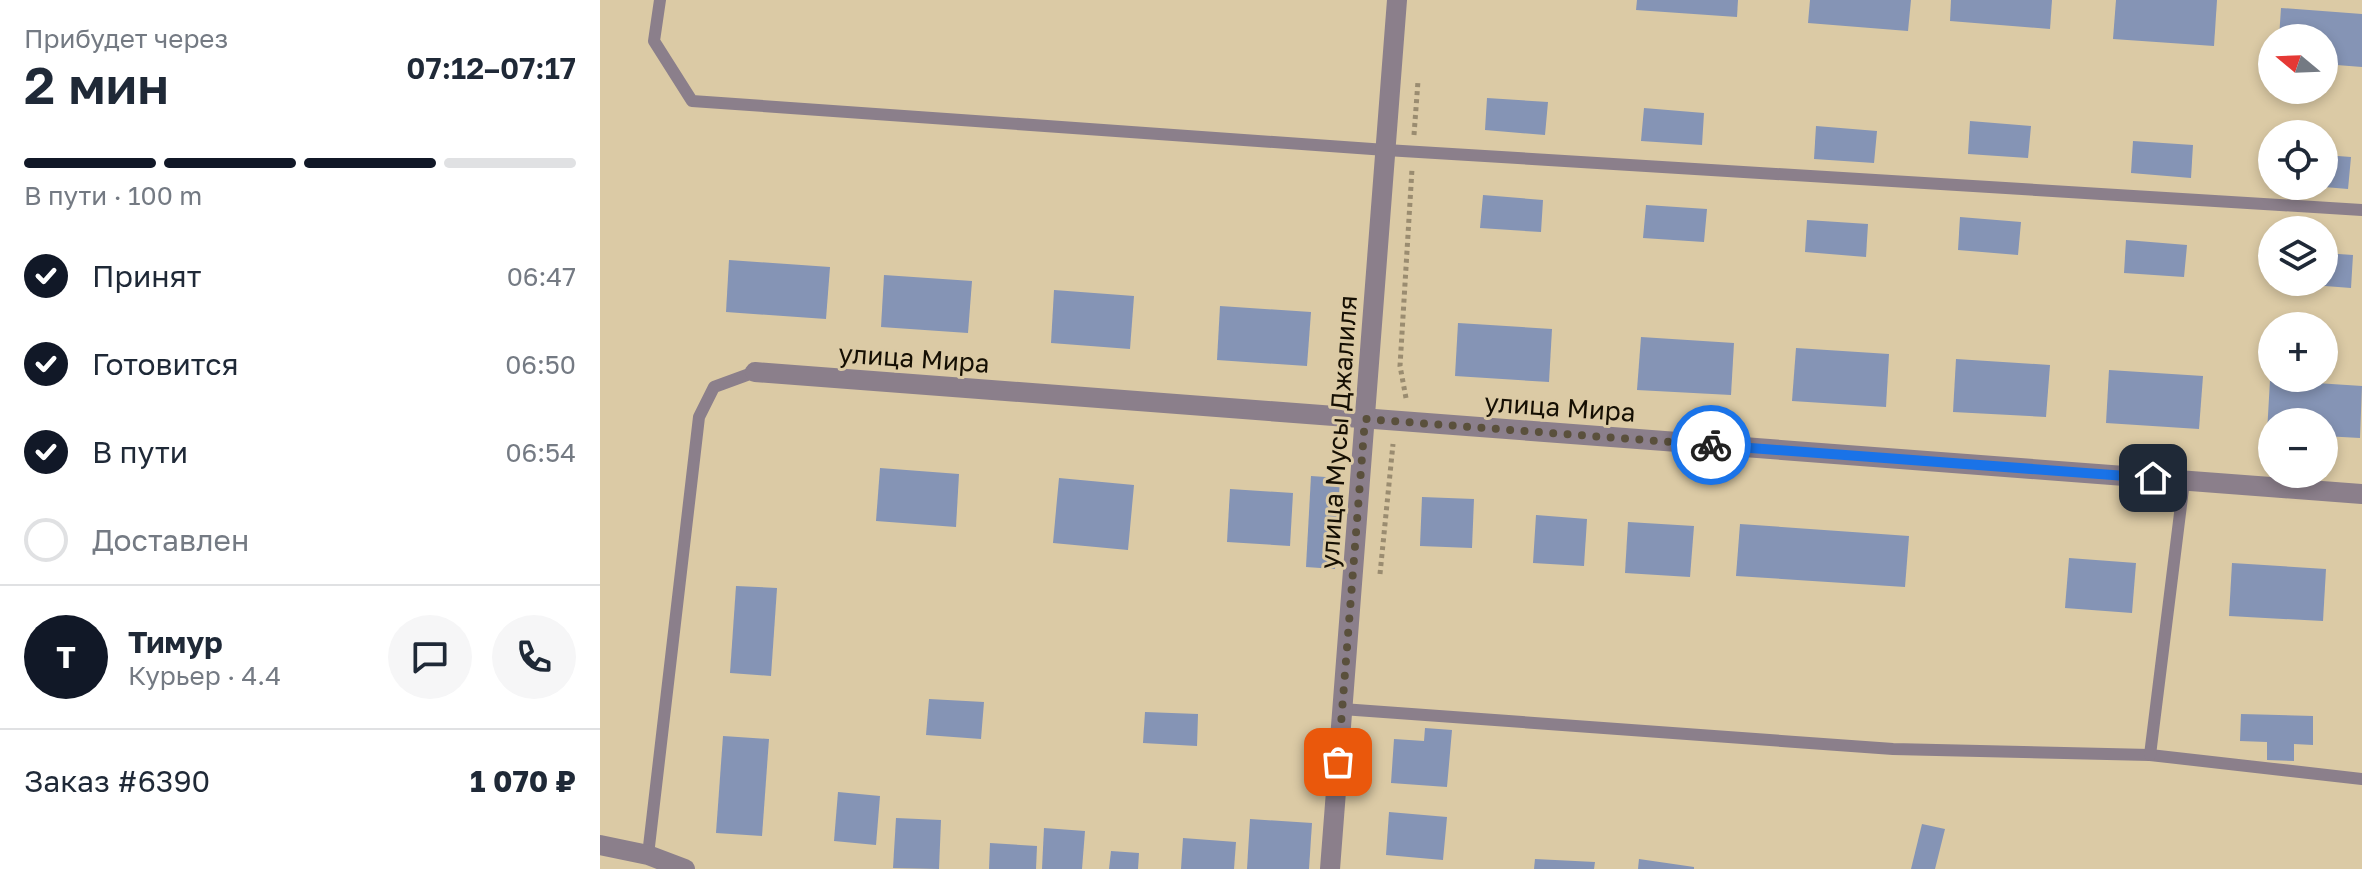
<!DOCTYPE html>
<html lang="ru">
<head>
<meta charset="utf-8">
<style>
  :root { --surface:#fff; --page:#f6f6f7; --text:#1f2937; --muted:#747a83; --line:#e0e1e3; --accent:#111827 }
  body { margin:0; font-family:"Golos Text",sans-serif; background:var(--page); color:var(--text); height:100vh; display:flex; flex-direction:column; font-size:30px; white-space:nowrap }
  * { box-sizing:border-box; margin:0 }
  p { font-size:26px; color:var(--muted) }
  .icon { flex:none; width:44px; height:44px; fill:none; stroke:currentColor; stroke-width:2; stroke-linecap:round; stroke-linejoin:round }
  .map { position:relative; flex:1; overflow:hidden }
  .panel { display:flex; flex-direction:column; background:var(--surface); width:600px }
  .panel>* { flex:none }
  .needle { width:52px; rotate:289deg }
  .fabs { position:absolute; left:1658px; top:24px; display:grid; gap:16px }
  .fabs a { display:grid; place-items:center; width:80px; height:80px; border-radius:50%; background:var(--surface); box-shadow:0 4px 12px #0003; font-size:40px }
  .pin { position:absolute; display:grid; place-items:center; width:68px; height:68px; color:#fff; margin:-34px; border-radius:16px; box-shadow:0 4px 12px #0006 }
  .courier { position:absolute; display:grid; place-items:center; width:80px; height:80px; margin:-40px; border:6px solid #1a73e8; border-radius:50%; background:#fff; color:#222; box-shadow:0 2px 10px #0007 }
  .head em { font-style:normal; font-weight:600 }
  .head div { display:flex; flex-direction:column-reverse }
  .head { display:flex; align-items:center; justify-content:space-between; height:136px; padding:0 24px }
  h1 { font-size:52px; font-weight:600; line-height:60px }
  .bar { display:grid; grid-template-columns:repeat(4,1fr); gap:12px 8px; align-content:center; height:96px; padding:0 24px }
  .bar i { height:10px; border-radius:6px; background:var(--line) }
  .bar .on { background:var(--accent) }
  .bar p { grid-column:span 4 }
  .line { display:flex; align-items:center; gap:20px; padding:0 24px; border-top:2px solid var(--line) }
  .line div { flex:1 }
  .round { display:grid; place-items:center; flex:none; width:84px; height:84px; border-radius:42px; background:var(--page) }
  ol { padding:0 24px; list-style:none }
  li { display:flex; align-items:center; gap:24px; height:88px }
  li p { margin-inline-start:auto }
  li .icon { padding:8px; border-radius:50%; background:var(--accent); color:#fff; stroke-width:4 }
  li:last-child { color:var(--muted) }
  li i { width:44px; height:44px; border:4px solid var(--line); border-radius:50% }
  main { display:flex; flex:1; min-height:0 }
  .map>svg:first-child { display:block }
  .building { fill:#8594b5 }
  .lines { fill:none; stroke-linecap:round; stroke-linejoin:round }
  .path { stroke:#9a8c70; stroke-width:5; stroke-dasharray:4 4; stroke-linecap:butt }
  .service { stroke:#8b7f8b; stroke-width:12 }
  .minor { stroke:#8b7f8b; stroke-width:20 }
  .done { stroke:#5a503c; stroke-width:8; stroke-dasharray:0 14.4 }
  .route { stroke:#1a73e8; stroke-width:10 }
  .labels { text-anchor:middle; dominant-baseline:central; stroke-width:6; stroke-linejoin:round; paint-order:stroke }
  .street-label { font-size:26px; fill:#150f03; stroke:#dbcaa5 }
</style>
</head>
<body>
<main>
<section class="panel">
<div class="head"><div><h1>2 мин</h1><p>Прибудет через</p></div><em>07:12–07:17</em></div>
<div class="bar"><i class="on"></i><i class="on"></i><i class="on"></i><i></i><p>В пути · 100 m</p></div>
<ol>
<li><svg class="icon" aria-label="check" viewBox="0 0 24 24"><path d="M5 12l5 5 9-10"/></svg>Принят<p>06:47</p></li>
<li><svg class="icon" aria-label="check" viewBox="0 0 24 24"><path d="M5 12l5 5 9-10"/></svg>Готовится<p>06:50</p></li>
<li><svg class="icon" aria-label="check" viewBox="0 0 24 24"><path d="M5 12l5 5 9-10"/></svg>В пути<p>06:54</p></li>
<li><i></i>Доставлен</li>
</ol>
<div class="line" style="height:144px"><b class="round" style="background:var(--accent);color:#fff">Т</b><div><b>Тимур</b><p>Курьер · 4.4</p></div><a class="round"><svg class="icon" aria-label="chat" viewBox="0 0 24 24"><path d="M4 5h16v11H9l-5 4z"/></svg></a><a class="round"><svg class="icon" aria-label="phone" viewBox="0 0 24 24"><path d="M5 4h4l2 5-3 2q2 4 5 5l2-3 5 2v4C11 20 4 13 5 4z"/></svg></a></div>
<div class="line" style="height:104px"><div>Заказ #6390</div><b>1 070 ₽</b></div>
</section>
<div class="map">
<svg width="1762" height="869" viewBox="0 0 1762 869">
  <rect width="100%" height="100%" fill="#dbcaa5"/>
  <g class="building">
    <path d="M 1037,0 L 1138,0 L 1137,17 L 1036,10 Z"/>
    <path d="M 1210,0 L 1311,0 L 1308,31 L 1208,23 Z"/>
    <path d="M 1351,0 L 1452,0 L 1450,29 L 1350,21 Z"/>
    <path d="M 1516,0 L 1617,0 L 1614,46 L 1513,39 Z"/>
    <path d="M 1681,8 L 1762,14 L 1762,67 L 1724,64 L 1724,38 L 1679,38 Z"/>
    <path d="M 887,98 L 948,102 L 945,135 L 885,130 Z"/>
    <path d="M 1044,108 L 1104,113 L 1102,145 L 1041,141 Z"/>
    <path d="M 1370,121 L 1431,126 L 1428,158 L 1368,154 Z"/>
    <path d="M 1216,126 L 1277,131 L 1274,163 L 1214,159 Z"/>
    <path d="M 1533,141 L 1593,145 L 1591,178 L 1531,173 Z"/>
    <path d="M 1724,155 L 1751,157 L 1748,189 L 1724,187 Z"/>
    <path d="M 883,195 L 943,200 L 941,232 L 880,228 Z"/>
    <path d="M 1046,205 L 1107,209 L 1104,242 L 1043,238 Z"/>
    <path d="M 1360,217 L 1421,222 L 1418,255 L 1358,250 Z"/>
    <path d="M 1207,220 L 1268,224 L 1266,257 L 1205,252 Z"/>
    <path d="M 1526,240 L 1587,245 L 1584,277 L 1524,273 Z"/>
    <path d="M 1724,253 L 1753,255 L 1751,288 L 1699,284 L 1724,282 Z"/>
    <path d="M 129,260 L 230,267 L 226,319 L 126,312 Z"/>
    <path d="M 284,275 L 372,281 L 368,333 L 281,327 Z"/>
    <path d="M 454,290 L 534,296 L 530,349 L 451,343 Z"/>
    <path d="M 620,306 L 711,312 L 707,366 L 617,360 Z"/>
    <path d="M 858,323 L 952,329 L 949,382 L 855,376 Z"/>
    <path d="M 1041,337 L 1134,343 L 1131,395 L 1037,390 Z"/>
    <path d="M 1196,348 L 1289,354 L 1286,407 L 1192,401 Z"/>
    <path d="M 1356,359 L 1450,365 L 1446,417 L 1353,412 Z"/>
    <path d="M 1509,370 L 1603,376 L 1599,429 L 1506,423 Z"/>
    <path d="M 1670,380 L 1762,386 L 1760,438 L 1724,436 L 1724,422 L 1672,422 L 1672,433 L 1667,433 Z"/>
    <path d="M 280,468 L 359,474 L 356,527 L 276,521 Z"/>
    <path d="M 711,476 L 740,478 L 735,569 L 706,567 Z"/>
    <path d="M 459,478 L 534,485 L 528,550 L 453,543 Z"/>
    <path d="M 630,489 L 693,493 L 690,546 L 627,542 Z"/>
    <path d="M 822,497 L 874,499 L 872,548 L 820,546 Z"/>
    <path d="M 936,515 L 987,519 L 984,566 L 933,563 Z"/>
    <path d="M 1028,522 L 1094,526 L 1090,577 L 1025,573 Z"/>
    <path d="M 1140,524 L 1309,536 L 1305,587 L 1136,576 Z"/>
    <path d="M 1469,558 L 1536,563 L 1532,613 L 1465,608 Z"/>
    <path d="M 1632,563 L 1726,569 L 1723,621 L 1629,616 Z"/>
    <path d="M 136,586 L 177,588 L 171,676 L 130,673 Z"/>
    <path d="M 329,699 L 384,702 L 381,739 L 326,735 Z"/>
    <path d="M 545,712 L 598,714 L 597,746 L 543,743 Z"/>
    <path d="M 1641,714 L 1713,716 L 1713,745 L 1694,744 L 1694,761 L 1667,760 L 1667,742 L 1640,741 Z"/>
    <path d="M 825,728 L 852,730 L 847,787 L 791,783 L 794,739 L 824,741 Z"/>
    <path d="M 123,736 L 169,739 L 162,836 L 116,833 Z"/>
    <path d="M 238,792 L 280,796 L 276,845 L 234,841 Z"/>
    <path d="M 789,812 L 847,817 L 843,860 L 786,855 Z"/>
    <path d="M 296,818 L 341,820 L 339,869 L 293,868 Z"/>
    <path d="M 650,819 L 712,823 L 709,869 L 647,869 Z"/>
    <path d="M 1322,824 L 1345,829 L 1335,869 L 1311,869 Z"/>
    <path d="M 444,828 L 485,831 L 482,869 L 442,869 Z"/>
    <path d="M 583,838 L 636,842 L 634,869 L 581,869 Z"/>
    <path d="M 390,843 L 437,846 L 436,869 L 389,869 Z"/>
    <path d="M 511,851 L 539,853 L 538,869 L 509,869 Z"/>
    <path d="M 935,859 L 995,862 L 994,869 L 934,869 Z"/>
    <path d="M 1039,859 L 1094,867 L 1094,869 L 1038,869 Z"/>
  </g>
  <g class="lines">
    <g class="path">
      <path d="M 814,135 L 818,81"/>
      <path d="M 806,398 L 800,366 L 812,169"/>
      <path d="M 780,574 L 793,444"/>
    </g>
    <g class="service">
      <path d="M 60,0 L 54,41 L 92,101 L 786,150 L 1762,210"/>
      <path d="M 742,709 L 1293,749 L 1550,755 L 1762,779"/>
      <path d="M 1550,755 L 1584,481"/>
      <path d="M 48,855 L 99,417 L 114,387 L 155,372"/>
    </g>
    <g class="minor">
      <path d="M 155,372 L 1762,494"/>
      <path d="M 0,845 L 48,855 L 85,869"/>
      <path d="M 730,869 L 797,0"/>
    </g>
  </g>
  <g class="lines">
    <path class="done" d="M 738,762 L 765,419 L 1111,445"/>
    <path class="route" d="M 1111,445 L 1553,478"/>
  </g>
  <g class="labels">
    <g class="street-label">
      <text transform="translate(314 358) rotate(4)">улица Мира</text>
      <text transform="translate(960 407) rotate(4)">улица Мира</text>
      <text transform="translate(738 432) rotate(-86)">улица Мусы Джалиля</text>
    </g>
  </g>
</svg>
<div class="fabs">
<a><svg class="needle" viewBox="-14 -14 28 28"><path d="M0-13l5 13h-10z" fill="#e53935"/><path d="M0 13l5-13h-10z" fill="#747a83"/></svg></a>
<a><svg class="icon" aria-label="locate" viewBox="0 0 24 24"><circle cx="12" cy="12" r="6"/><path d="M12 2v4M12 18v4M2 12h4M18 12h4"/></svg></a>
<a><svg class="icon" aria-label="layers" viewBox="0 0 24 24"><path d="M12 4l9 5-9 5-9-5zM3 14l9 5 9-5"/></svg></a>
<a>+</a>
<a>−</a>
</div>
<div class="pin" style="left:738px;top:762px;background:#ea580c"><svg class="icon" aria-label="bag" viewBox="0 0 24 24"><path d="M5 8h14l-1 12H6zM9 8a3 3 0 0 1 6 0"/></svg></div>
<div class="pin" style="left:1553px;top:478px;background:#1f2937"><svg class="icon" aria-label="home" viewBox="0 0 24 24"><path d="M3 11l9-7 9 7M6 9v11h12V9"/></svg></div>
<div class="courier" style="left:1111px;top:445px"><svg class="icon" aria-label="bike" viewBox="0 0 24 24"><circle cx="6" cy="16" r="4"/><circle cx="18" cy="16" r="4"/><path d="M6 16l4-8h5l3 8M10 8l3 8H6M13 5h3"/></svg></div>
</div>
</main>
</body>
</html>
